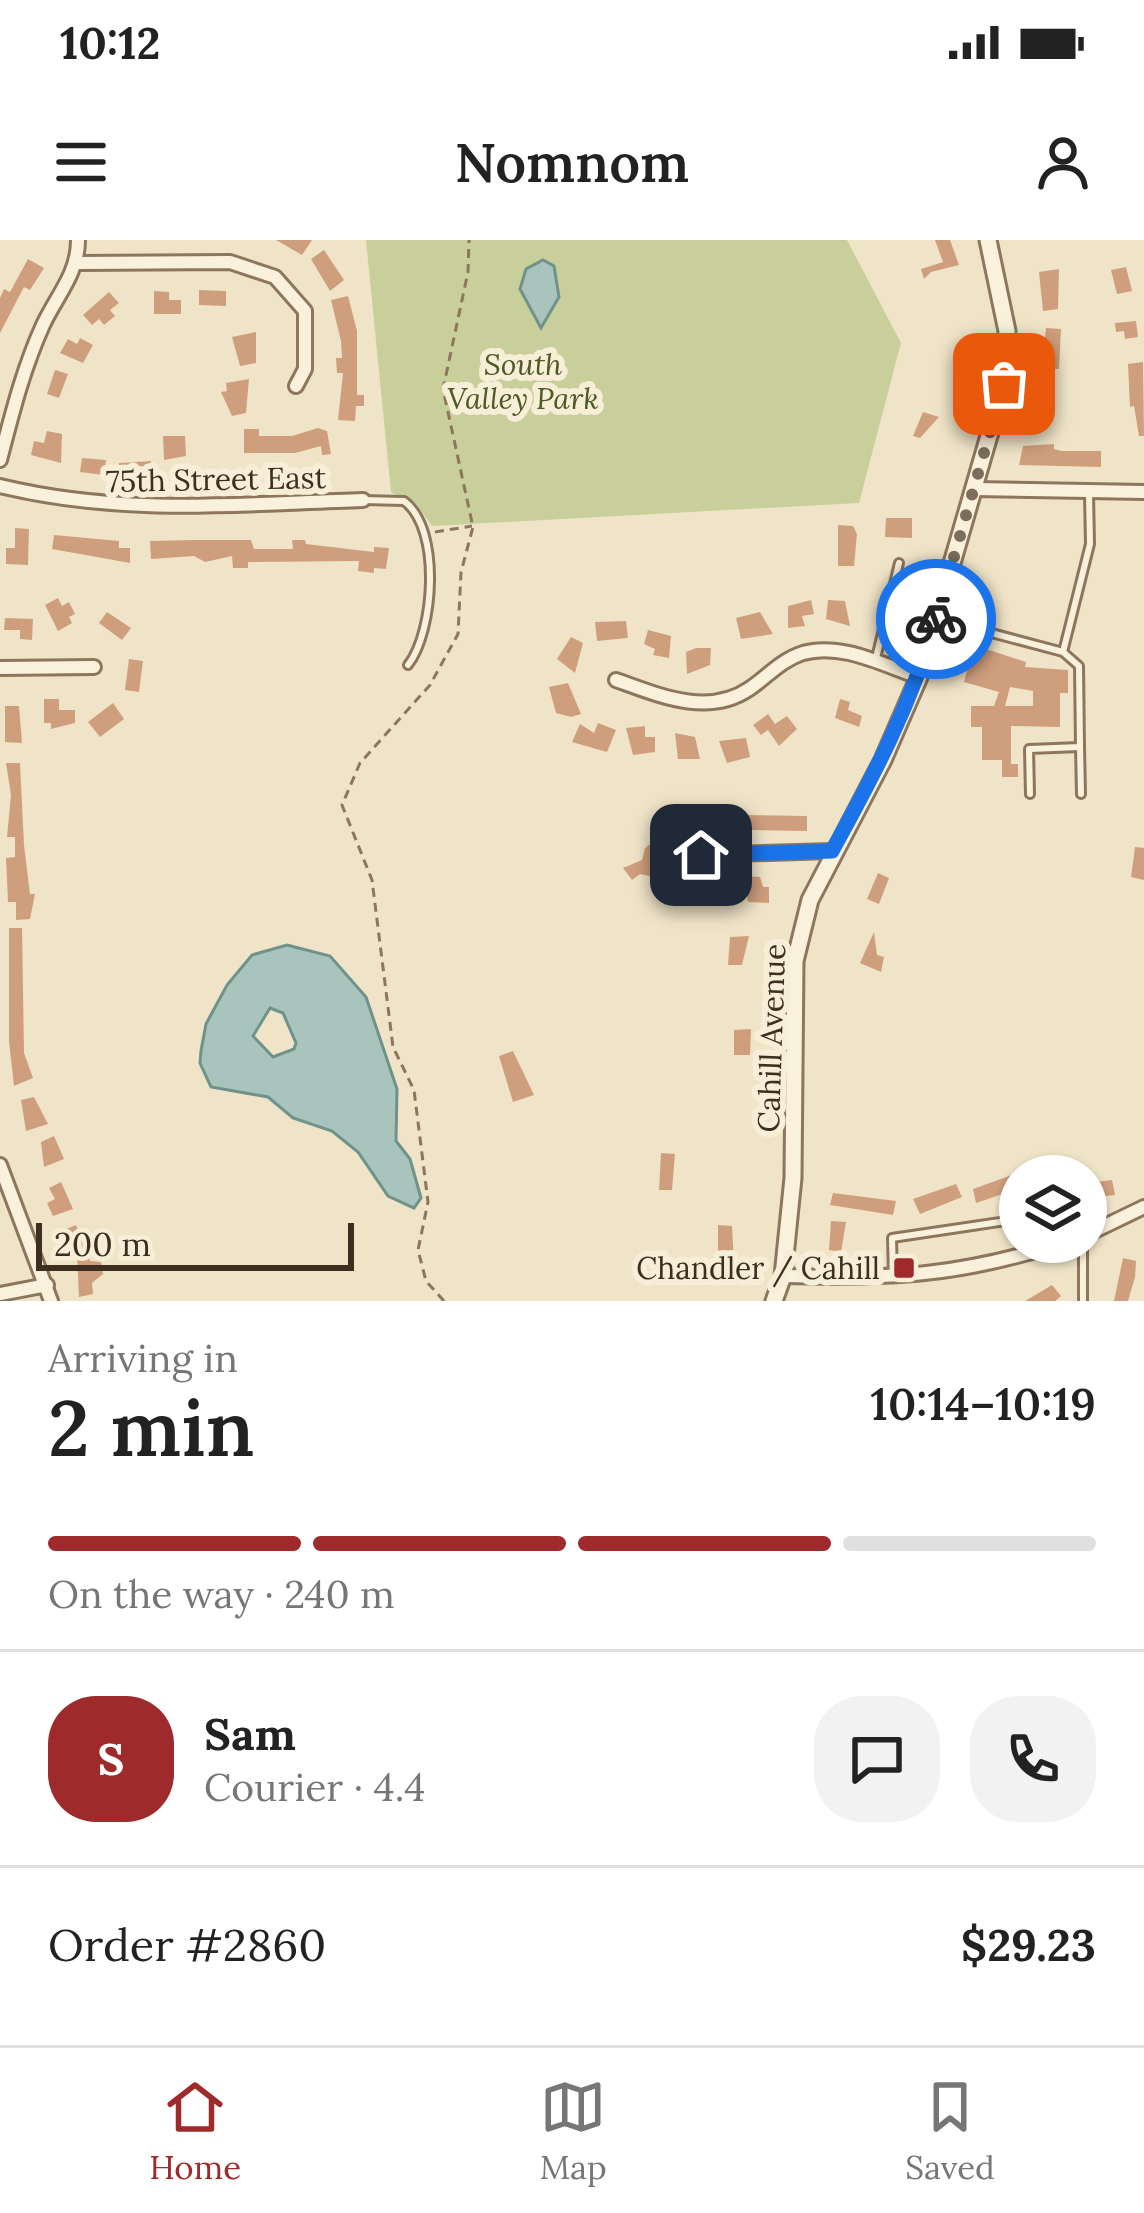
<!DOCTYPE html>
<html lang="en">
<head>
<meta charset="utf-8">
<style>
  :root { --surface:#fff; --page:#f2f2f2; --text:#222; --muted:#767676; --line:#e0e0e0; --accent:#9e2a2b }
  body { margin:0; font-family:Lora,serif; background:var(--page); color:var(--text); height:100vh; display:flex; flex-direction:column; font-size:45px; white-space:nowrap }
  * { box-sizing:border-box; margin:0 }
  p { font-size:39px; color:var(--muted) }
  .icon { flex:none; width:66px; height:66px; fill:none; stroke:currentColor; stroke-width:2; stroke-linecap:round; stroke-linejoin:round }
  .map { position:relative; height:1061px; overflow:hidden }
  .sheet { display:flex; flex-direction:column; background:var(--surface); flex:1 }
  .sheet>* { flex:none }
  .controls { position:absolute; left:999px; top:915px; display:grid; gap:24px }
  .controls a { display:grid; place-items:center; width:108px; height:108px; border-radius:50%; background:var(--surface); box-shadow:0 3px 9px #0004; font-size:60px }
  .scale { position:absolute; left:36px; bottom:30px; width:318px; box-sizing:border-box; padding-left:12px; border:6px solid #3d2e20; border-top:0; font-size:33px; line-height:42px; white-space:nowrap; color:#3d2e20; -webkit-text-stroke:9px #f7eed8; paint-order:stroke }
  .pin { position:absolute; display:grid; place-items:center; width:102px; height:102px; color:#fff; margin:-51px; border-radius:24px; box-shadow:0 6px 18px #0006 }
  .courier { position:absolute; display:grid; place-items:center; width:120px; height:120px; margin:-60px; border:9px solid #1a73e8; border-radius:50%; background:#fff; color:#222; box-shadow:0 3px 15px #0007 }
  .head em { font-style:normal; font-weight:600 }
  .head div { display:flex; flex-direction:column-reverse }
  .head { display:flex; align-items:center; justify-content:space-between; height:204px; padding:0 48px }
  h1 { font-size:78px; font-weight:600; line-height:90px }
  .bar { display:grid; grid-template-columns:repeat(4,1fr); gap:18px 12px; align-content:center; height:144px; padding:0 48px }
  .bar i { height:15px; border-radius:9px; background:var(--line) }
  .bar .active { background:var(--accent) }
  .bar p { grid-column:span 4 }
  .line { display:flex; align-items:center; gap:30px; padding:0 48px; border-top:3px solid var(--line) }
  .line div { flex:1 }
  .round { display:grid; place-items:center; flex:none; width:126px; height:126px; border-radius:48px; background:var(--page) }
  .status { display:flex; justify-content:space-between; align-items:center; height:84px; padding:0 60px; background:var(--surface); direction:ltr }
  .status svg { height:33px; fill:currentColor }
  header { display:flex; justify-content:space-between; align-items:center; height:156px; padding:0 48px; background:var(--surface); font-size:54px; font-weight:600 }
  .tabs { display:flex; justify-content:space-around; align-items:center; height:168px; border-top:3px solid var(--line); background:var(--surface); font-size:33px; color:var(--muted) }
  .tabs a { display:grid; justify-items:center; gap:6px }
  .tabs .active { color:var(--accent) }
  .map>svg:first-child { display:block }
  .green { fill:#c9cf9b }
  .water { fill:#a9c4bc; stroke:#6f938a; stroke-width:3; fill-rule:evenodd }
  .building { fill:#cf9f7d; fill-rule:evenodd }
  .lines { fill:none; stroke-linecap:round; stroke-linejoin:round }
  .service-casing { stroke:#8d765c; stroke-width:12 }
  .minor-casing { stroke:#8d765c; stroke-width:18 }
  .tertiary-casing { stroke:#8d765c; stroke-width:21 }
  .path { stroke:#8d765c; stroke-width:3; stroke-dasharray:9 6; stroke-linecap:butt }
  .service { stroke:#faf1dc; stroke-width:6 }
  .minor { stroke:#faf1dc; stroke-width:12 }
  .tertiary { stroke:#faf1dc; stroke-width:15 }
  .done { stroke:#7c6e5b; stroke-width:12; stroke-dasharray:0 21.6 }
  .route { stroke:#1a73e8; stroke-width:15 }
  .poi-dot { fill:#9e2a2b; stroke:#f7eed8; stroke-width:4.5 }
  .labels { text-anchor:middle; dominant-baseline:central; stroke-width:12; stroke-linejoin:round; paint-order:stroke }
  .park-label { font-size:30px; font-style:italic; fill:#4d5a26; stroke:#f7eed8 }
  .street-label { font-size:30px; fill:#3d2e20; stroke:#f7eed8 }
  .poi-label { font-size:30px; fill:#3d2e20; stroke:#f7eed8; text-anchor:end }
</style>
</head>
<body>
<div class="status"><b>10:12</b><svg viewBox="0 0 49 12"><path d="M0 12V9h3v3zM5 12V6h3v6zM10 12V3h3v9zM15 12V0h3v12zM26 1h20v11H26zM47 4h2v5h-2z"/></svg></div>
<header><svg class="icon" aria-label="menu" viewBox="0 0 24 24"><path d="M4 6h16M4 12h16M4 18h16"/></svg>Nomnom<svg class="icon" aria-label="person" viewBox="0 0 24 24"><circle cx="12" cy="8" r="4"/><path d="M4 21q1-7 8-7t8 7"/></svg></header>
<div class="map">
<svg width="1144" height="1061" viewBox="0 0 1144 1061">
  <rect width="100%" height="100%" fill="#f0e4c8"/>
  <path class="green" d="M 366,0 L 847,0 L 901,103 L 859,263 L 432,286 L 416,264 L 391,252 Z"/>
  <g class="water">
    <path d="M 543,20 L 554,26 L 559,57 L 541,88 L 520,49 L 526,29 Z"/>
    <path d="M 287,705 L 330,716 L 366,757 L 397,849 L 396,901 L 410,919 L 421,958 L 414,968 L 388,956 L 358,912 L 332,891 L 293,878 L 268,857 L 211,847 L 200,823 L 201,811 L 206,784 L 227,745 L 252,715 ZM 270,768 L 283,773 L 296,803 L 294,809 L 273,817 L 253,796 Z"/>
  </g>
  <g class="building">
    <path d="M 276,0 L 312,0 L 302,15 Z"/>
    <path d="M 935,0 L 950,0 L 959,25 L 931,32 L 924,39 L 921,29 L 943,22 Z"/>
    <path d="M 324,10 L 344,40 L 330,51 L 311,19 Z"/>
    <path d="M 28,19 L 44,28 L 30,50 L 24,47 L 0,93 L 0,58 L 4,49 L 10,52 Z"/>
    <path d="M 1126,27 L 1132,51 L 1117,54 L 1111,30 Z"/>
    <path d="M 1059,29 L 1058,69 L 1043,71 L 1039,32 Z"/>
    <path d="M 199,50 L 226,51 L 226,66 L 199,65 Z"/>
    <path d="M 154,51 L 169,52 L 169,60 L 181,60 L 181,74 L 154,74 Z"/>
    <path d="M 109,52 L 119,63 L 110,70 L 115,76 L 104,85 L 99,79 L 92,85 L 83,75 Z"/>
    <path d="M 348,56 L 357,91 L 357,155 L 364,155 L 364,166 L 356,166 L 355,181 L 338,180 L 343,133 L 337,133 L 336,118 L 342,118 L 341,101 L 331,60 Z"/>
    <path d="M 1136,81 L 1138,97 L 1125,99 L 1124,91 L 1116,92 L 1115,83 Z"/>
    <path d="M 1046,88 L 1061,89 L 1059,129 L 1042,128 Z"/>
    <path d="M 256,92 L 256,123 L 240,126 L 232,97 Z"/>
    <path d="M 80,98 L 93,105 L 83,123 L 60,113 L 68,99 L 77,104 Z"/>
    <path d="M 1143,122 L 1144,196 L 1139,196 L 1134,166 L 1130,167 L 1128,124 Z"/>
    <path d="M 55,130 L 68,134 L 59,158 L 47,154 Z"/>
    <path d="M 249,139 L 246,173 L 232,176 L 221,152 L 227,151 L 226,143 Z"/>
    <path d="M 1039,148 L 1055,152 L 1048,181 L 1033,178 Z"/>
    <path d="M 923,172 L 939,177 L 920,198 L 913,196 Z"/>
    <path d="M 318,188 L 327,191 L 331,214 L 322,215 L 321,206 L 295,213 L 244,213 L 244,189 L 259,189 L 259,196 L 292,196 Z"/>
    <path d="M 47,191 L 62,194 L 61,223 L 31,215 L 34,201 L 44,203 Z"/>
    <path d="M 163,196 L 185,196 L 186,216 L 164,220 Z"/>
    <path d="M 1054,204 L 1054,209 L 1062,211 L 1101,211 L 1101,227 L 1019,225 L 1023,206 Z"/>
    <path d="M 82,218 L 106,220 L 104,235 L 80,232 Z"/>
    <path d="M 151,221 L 152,236 L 119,236 L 119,223 Z"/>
    <path d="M 886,278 L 912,278 L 912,298 L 885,297 Z"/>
    <path d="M 838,285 L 853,286 L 857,294 L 854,326 L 838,326 Z"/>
    <path d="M 15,288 L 29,289 L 28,325 L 6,324 L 6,308 L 15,308 Z"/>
    <path d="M 54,295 L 119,301 L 119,308 L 130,308 L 130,323 L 52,309 Z"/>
    <path d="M 193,300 L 251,300 L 254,309 L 293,309 L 292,300 L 305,300 L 306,304 L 374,312 L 374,307 L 389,308 L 386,329 L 374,328 L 374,333 L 358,331 L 359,321 L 248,322 L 248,328 L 233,328 L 232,316 L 205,322 L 194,316 L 151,319 L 150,301 Z"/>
    <path d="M 58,358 L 62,366 L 69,362 L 75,374 L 69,377 L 72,383 L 58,391 L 45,365 Z"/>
    <path d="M 811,360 L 814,374 L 802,376 L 805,386 L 788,388 L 788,366 Z"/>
    <path d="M 828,360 L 845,361 L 850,386 L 826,379 Z"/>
    <path d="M 107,372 L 131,388 L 122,400 L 99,383 Z"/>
    <path d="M 760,372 L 773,394 L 741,399 L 736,378 Z"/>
    <path d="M 5,378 L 33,379 L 32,400 L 20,399 L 20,390 L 4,390 Z"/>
    <path d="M 626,381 L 628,398 L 597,401 L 595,382 Z"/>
    <path d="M 648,390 L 671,396 L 669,418 L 653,415 L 655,409 L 644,404 Z"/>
    <path d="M 571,397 L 583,403 L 575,433 L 557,419 Z"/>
    <path d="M 974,405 L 1026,422 L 1025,427 L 1068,430 L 1068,453 L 1060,453 L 1060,487 L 1011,486 L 1011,524 L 1018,524 L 1018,537 L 1002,537 L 1002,520 L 982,520 L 982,487 L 971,487 L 971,466 L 994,466 L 999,452 L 964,442 ZM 1010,447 L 1033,451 L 1033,466 L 1005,466 Z"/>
    <path d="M 696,408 L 711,408 L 710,425 L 687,434 L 686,412 Z"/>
    <path d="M 129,419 L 143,421 L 139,452 L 125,450 Z"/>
    <path d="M 568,443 L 581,474 L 571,477 L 556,473 L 549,447 Z"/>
    <path d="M 44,459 L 59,459 L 59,470 L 75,470 L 75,483 L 51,489 L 51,483 L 44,483 Z"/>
    <path d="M 840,459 L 850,462 L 848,470 L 862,476 L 859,487 L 835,478 Z"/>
    <path d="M 113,463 L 124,479 L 100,497 L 88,482 Z"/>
    <path d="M 5,466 L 19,466 L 22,503 L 5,502 Z"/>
    <path d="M 768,474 L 775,484 L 787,476 L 797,489 L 779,506 L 768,490 L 761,495 L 753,485 Z"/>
    <path d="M 598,483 L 616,490 L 607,512 L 572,502 L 580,484 L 594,493 Z"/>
    <path d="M 645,486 L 645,497 L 655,497 L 655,512 L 633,515 L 626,488 Z"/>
    <path d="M 675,493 L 695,497 L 700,519 L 678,519 Z"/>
    <path d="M 746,498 L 750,517 L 727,523 L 719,501 Z"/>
    <path d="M 6,523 L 20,523 L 24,605 L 30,654 L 35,654 L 30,679 L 16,680 L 16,662 L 8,662 L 6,618 L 15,617 L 15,597 L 7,597 L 11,555 Z"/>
    <path d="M 746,575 L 807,576 L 807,591 L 746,590 Z"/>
    <path d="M 707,580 L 730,581 L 730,596 L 695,597 L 695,585 L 707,585 Z"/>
    <path d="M 666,593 L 674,603 L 657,617 L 654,637 L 640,634 L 632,640 L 623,628 L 642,620 L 645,608 Z"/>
    <path d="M 1135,607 L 1144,608 L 1144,640 L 1131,637 Z"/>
    <path d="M 878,633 L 889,638 L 879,664 L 867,659 Z"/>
    <path d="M 724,634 L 724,647 L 695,648 L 695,635 Z"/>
    <path d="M 744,636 L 760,637 L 763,647 L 769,647 L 769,663 L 748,662 Z"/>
    <path d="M 9,688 L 22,688 L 24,813 L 33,838 L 14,846 L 9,801 Z"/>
    <path d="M 874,692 L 877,715 L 884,717 L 881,732 L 860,723 Z"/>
    <path d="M 749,696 L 742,725 L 728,725 L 730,697 Z"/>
    <path d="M 751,789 L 750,815 L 734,815 L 734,790 Z"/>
    <path d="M 513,811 L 534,855 L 513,862 L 499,816 Z"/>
    <path d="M 34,857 L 48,884 L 26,891 L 21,860 Z"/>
    <path d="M 54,896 L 64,919 L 44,927 L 41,902 Z"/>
    <path d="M 661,913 L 675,914 L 672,950 L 659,950 Z"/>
    <path d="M 1020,932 L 1020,948 L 976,963 L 973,949 Z"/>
    <path d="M 1112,940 L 1115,955 L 1086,958 L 1086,943 Z"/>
    <path d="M 61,942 L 73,969 L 53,976 L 47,963 L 55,959 L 49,948 Z"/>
    <path d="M 956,944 L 962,957 L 920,974 L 913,959 Z"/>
    <path d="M 833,953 L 896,961 L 893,975 L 830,965 Z"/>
    <path d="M 831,981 L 846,982 L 841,1012 L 829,1010 Z"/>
    <path d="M 76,985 L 90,1021 L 101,1022 L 103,1034 L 92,1043 L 93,1054 L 79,1057 L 77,1014 L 68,1017 L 62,991 Z"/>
    <path d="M 718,985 L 732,986 L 734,1022 L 718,1020 Z"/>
    <path d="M 1123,1018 L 1136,1021 L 1135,1037 L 1128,1061 L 1114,1061 Z"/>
    <path d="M 1052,1045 L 1061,1056 L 1055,1061 L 1025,1061 Z"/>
  </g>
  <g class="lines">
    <g class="service-casing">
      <g id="service">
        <path d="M 363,260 L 404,261 C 442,289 434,392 408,425"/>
        <path d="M 939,379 L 1063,412"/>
        <path d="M 876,418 L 899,323"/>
        <path d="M 1080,507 L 1081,554"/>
        <path d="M 1030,554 L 1029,509 L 1080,507 L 1079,426 L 1063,412 L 1090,304 L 1089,254"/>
        <path d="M 893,1035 L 892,998 L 1020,979"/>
        <path d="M 1083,1061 L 1083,1002"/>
      </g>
    </g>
    <g class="minor-casing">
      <g id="minor">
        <path d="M 78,23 L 230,22 L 275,37 L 305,71 L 305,129 L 296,146"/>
        <path d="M 0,220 C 12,174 23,129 43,85 C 57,55 78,34 78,0"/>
        <path d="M 0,246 C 125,276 236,264 363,260"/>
        <path d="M 974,249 L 1144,252"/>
        <path d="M 0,428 L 94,427"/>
        <path d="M 616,440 C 658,455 708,477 749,449 C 767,437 781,420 803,413 C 841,402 883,425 919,437"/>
        <path d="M 701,615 L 831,611"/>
        <path d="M 0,925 L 51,1061"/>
        <path d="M 1086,995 L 1144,967"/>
        <path d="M 783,1036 C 895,1039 959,1036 1066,1002"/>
        <path d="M 0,1054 L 47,1045"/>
      </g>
    </g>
    <g class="tertiary-casing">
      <path id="tertiary" d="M 774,1061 L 783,1036 L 793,938 L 795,721 L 810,660 L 883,520 L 919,437 L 1004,144 L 1007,91 L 988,0"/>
    </g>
    <g class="path">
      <path d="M 435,292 L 472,286"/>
      <path d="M 444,1061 L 426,1041 L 418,1010 L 428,962 L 414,850 L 393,807 L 372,640 L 342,565 L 360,523 L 430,445 L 458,394 L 461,332 L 473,287 L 443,149 L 468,32 L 469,0"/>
    </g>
    <use href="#service" class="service"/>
    <use href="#minor" class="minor"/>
    <use href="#tertiary" class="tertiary"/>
  </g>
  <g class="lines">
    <path class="done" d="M 936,379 L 1004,144"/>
    <path class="route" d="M 701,615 L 832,611 C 874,535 912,463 936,379"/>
  </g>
  <rect class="poi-dot" x="892" y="1016" width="24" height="24" rx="6"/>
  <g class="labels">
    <g class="park-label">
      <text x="523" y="124">South<tspan x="523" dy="34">Valley Park</tspan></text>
    </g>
    <g class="street-label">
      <text transform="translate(216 239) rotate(-1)">75th Street East</text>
      <text transform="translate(771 798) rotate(-88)">Cahill Avenue</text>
    </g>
    <g class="poi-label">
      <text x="880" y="1028">Chandler / Cahill</text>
    </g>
  </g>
</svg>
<div class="controls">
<a><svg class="icon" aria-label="layers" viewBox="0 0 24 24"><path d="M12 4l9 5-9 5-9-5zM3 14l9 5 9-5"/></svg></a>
</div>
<div class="scale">200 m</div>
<div class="pin" style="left:1004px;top:144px;background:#ea580c"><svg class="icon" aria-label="bag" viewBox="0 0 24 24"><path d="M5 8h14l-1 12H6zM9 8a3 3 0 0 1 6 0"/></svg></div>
<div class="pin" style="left:701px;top:615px;background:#1f2937"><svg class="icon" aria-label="home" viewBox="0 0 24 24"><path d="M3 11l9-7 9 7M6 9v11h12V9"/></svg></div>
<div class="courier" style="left:936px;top:379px"><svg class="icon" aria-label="bike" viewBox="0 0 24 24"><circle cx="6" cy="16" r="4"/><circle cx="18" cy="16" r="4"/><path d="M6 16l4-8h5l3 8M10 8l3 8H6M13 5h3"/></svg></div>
</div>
<section class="sheet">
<div class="head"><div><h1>2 min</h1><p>Arriving in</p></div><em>10:14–10:19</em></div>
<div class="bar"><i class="active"></i><i class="active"></i><i class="active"></i><i></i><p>On the way · 240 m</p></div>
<div class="line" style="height:216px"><b class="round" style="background:var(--accent);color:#fff">S</b><div><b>Sam</b><p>Courier · 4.4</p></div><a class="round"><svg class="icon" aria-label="chat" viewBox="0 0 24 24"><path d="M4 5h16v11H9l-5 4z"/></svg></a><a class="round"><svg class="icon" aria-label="phone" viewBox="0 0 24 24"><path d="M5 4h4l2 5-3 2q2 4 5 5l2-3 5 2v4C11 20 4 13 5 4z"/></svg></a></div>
<div class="line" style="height:156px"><div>Order #2860</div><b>$29.23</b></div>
</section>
<nav class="tabs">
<a class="active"><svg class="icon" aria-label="home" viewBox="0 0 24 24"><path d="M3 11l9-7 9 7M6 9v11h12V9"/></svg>Home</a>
<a><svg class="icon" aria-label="map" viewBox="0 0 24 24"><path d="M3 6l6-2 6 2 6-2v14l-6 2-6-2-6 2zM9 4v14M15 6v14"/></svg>Map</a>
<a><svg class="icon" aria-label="saved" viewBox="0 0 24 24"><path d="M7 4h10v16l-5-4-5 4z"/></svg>Saved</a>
</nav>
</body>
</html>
